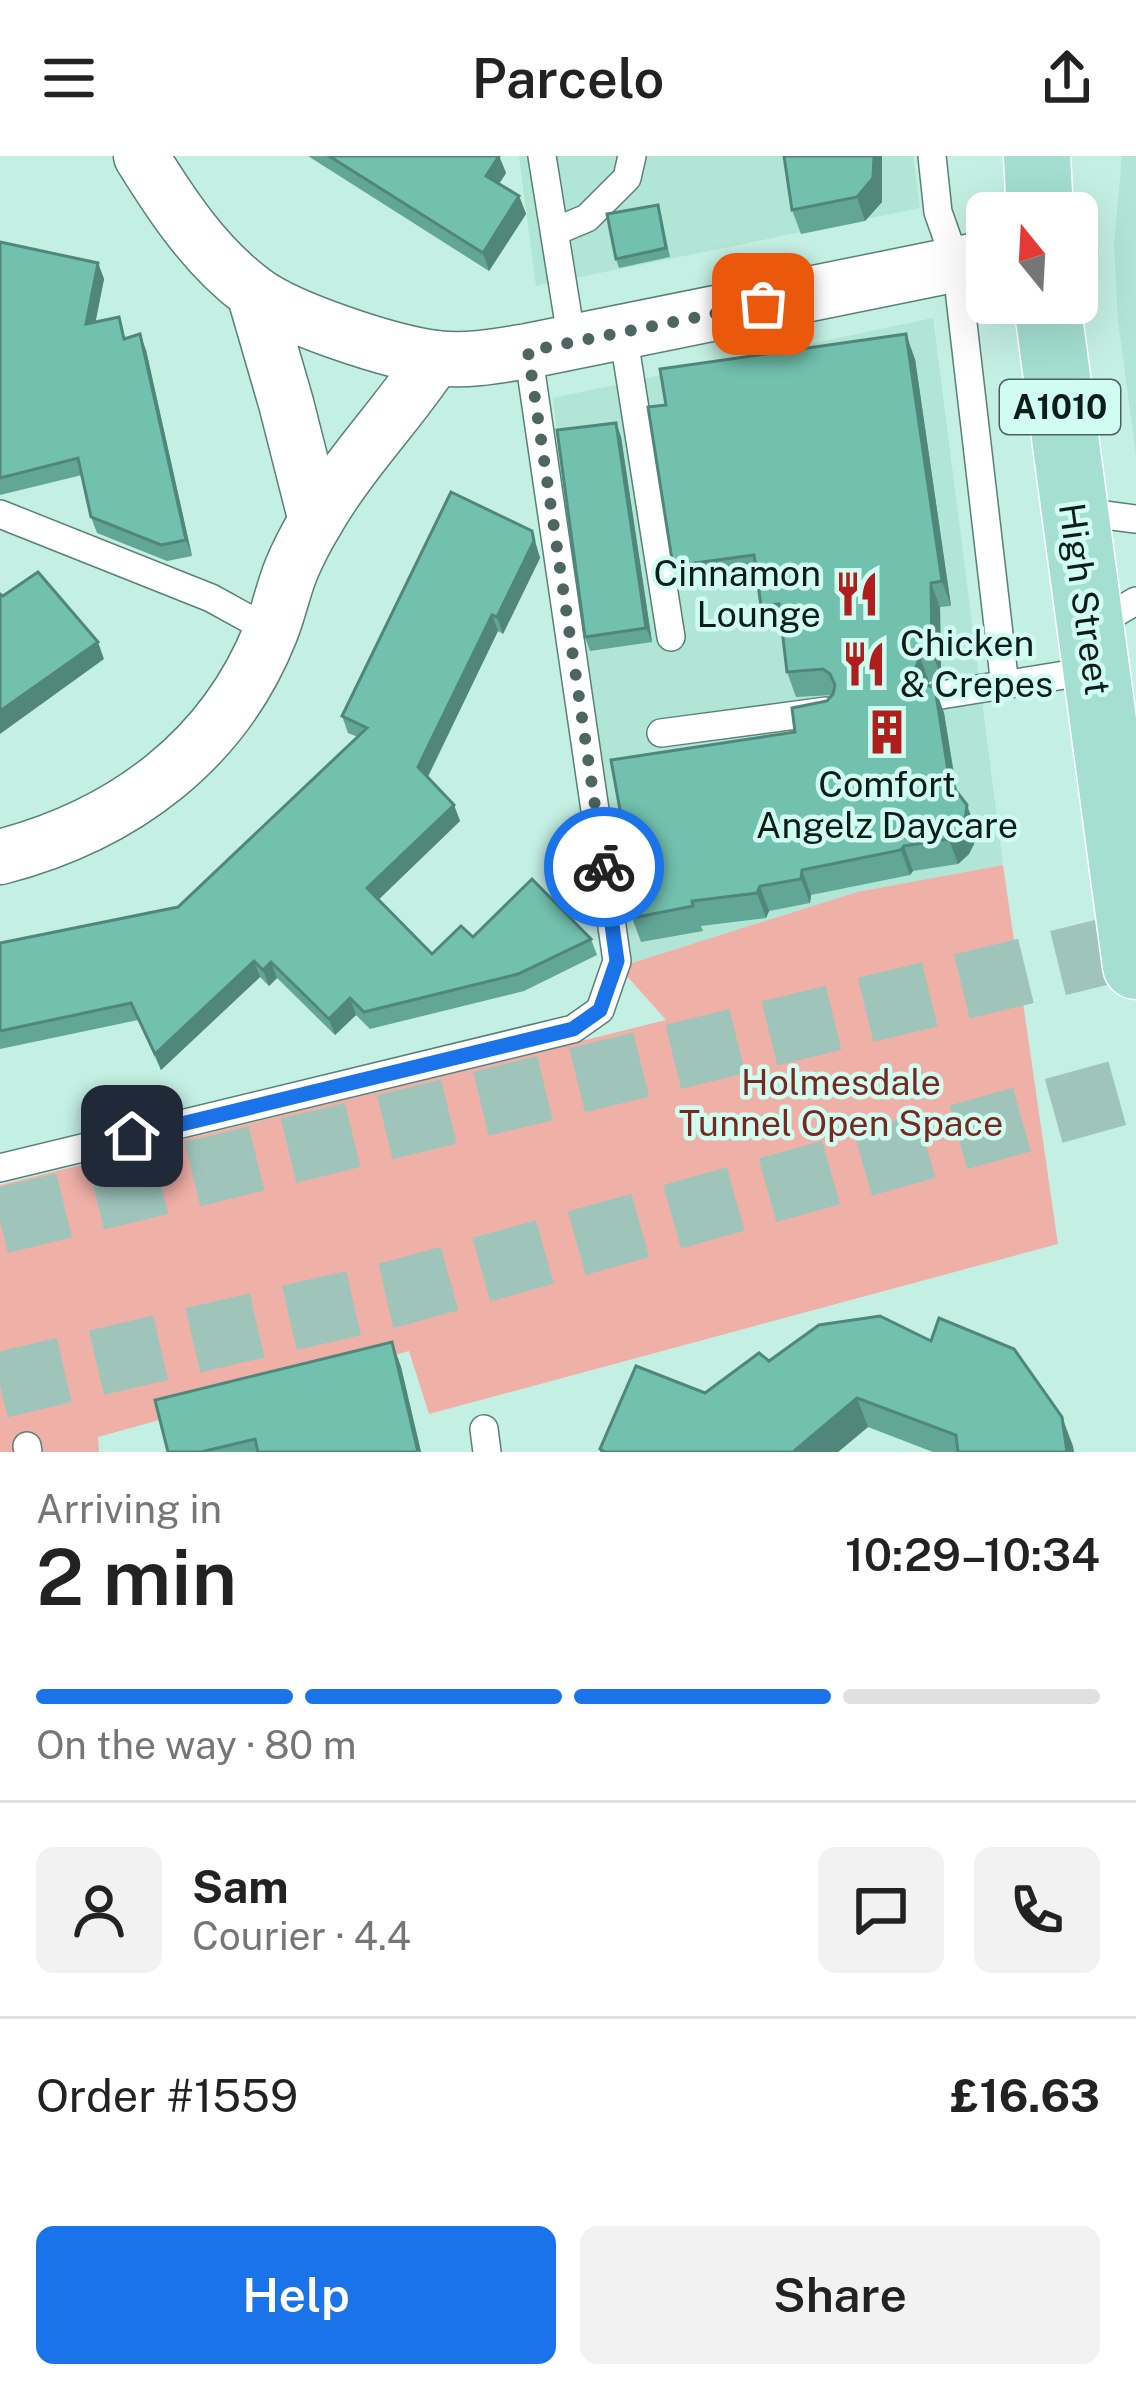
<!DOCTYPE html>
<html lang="en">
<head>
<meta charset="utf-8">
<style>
  :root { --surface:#fff; --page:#f2f2f2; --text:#222; --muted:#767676; --line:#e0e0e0; --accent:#1a73e8 }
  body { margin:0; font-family:"Public Sans",sans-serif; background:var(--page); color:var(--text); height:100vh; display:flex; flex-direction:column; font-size:45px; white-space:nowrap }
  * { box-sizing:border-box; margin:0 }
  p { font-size:39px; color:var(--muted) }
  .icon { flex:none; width:66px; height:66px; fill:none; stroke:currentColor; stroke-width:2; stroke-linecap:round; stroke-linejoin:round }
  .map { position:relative; height:1296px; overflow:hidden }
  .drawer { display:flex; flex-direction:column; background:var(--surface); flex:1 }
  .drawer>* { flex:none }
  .needle { width:78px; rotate:342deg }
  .tools { position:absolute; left:966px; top:36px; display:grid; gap:24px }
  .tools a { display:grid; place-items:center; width:132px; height:132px; border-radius:18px; background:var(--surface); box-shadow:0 12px 48px #0002; font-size:60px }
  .pin { position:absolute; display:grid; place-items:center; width:102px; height:102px; color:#fff; margin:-51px; border-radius:24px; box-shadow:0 6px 18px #0006 }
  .courier { position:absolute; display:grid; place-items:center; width:120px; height:120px; margin:-60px; border:9px solid #1a73e8; border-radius:50%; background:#fff; color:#222; box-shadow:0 3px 15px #0007 }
  .headline em { font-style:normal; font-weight:600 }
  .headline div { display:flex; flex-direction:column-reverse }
  .headline { display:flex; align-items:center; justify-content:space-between; height:204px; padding:0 36px }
  h1 { font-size:78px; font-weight:600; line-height:90px }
  .bar { display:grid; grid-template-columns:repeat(4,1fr); gap:18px 12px; align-content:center; height:144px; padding:0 36px }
  .bar i { height:15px; border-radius:9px; background:var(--line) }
  .bar .active { background:var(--accent) }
  .bar p { grid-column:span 4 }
  .line { display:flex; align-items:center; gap:30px; padding:0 36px; border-top:3px solid var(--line) }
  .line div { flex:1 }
  .round { display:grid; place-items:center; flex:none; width:126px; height:126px; border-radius:18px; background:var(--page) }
  .button { display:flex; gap:24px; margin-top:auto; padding:24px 36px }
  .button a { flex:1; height:138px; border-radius:18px; background:var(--accent); color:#fff; font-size:48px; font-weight:600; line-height:138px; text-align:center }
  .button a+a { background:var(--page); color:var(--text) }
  header { display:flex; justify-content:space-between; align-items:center; height:156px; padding:0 36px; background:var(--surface); font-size:54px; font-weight:600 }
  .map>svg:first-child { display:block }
  .built { fill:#b1e5d6 }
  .green { fill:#efb0a8 }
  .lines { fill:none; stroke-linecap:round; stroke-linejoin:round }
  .motorway-tunnel { stroke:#9fc5bb; stroke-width:66; stroke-dasharray:66 33; stroke-linecap:butt }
  .service-casing { stroke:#598076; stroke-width:30 }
  .minor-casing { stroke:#598076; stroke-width:57 }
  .primary-casing { stroke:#fff; stroke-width:69 }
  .service { stroke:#fff; stroke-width:27 }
  .minor { stroke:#fff; stroke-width:54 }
  .primary { stroke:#a4dfd1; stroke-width:66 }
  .wall { fill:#62a696 }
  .shaded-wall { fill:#50877a }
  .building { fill:#72c1ae; stroke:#50877a; stroke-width:3 }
  .done { stroke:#4d6660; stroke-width:12; stroke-dasharray:0 21.6 }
  .route { stroke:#1a73e8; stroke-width:15 }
  .labels { text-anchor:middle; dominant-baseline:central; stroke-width:9; stroke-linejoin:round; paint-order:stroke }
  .shield { fill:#d1fdf1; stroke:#48605a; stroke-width:3 }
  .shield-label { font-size:33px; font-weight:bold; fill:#0d1d19 }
  .poi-label { font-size:36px; fill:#0d1d19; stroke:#d1fdf1; text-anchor:end }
  .street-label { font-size:36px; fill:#0d1d19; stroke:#d1fdf1 }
  .park-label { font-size:36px; fill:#782822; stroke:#d1fdf1 }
</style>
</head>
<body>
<header><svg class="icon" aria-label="menu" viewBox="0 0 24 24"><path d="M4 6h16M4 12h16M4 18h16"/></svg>Parcelo<svg class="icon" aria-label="share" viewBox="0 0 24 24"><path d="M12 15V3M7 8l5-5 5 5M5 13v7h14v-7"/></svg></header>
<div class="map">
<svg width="1136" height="1296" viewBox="0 0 1136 1296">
  <rect width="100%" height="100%" fill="#c4efe3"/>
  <g class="built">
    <path d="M 519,0 L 913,0 L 920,52 L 536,130 Z"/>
    <path d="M 1122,0 L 1136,0 L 1136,299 L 1118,165 L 1114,89 Z"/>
    <path d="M 933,162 L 1003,709 L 857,736 L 619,811 L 553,242 Z"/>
  </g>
  <path class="green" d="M 1003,709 L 1058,1088 L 429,1258 L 409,1195 L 98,1281 L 99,1296 L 0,1296 L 0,1029 L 666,864 L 619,811 L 857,736 Z"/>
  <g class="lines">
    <g class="motorway-tunnel">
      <path d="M 0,1065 L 1136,788"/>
      <path d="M 0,1229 L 397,1137 L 1136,932"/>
    </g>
    <g class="service-casing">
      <g id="service">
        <path d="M 542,0 L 572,186"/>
        <path d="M 932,0 L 938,56 L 956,107 L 1005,530"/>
        <path d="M 556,75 L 587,62 L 627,22 L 632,0"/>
        <path d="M 623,177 L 671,481"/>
        <path d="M 1074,355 L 1136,363"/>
        <path d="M 0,358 L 211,442 L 271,475"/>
        <path d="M 1093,470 L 1136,445"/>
        <path d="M 941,539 L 1095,514"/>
        <path d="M 661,577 L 826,555"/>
        <path d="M 0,1012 L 573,873 L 600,854 L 617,805 L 528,195"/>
        <path d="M 484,1273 L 487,1296"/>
        <path d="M 27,1290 L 28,1296"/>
      </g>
    </g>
    <g class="minor-casing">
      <g id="minor">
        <path d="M 141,0 C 172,50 205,100 253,136 C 289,163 390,196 436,202 C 466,206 498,200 528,195 L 987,102"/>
        <path d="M 254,137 L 286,247 L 316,365"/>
        <path d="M 0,701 C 123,669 224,595 271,475 C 279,455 283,434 291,414 C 298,397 307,380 316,365 C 350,306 398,258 435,202"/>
      </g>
    </g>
    <g class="primary-casing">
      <g id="primary">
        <path d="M 1037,0 L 1040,57"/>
        <path d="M 1047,147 L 1136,810"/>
      </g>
    </g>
    <use href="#service" class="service"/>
    <use href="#minor" class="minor"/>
    <use href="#primary" class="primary"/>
  </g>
  <g class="wall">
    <path d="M 308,0 L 499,0 L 506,17 L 499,28 L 519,40 L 526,58 L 489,115 Z"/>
    <path d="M 784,0 L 882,0 L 882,46 L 865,65 L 801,78 L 792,54 Z"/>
    <path d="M 661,58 L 670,101 L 619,112 L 616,103 Z"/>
    <path d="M 0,86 L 98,107 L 104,123 L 95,166 L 146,194 L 192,400 L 167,405 L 97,377 L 91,361 L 82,319 L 0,339 Z"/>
    <path d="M 915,203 L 951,450 L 940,451 L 941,521 L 929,526 L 927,529 L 935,532 L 944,557 L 957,635 L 976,674 L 974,688 L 969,698 L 958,708 L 913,715 L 910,719 L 811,739 L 810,747 L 769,755 L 766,762 L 701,770 L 703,775 L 641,786 L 632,762 L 622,665 L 795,576 L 833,539 L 796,541 L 787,516 L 782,474 L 770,475 L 761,450 L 758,425 L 682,434 L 673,410 Z"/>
    <path d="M 616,267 L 621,281 L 652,486 L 590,495 L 585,481 Z"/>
    <path d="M 532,375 L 540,402 L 503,478 L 498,475 L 428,621 L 454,649 L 460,665 L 378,744 L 432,798 L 473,781 L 591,783 L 597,799 L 524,835 L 370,873 L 356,859 L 335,879 L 277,822 L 269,830 L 260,821 L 161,914 L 138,864 L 0,893 L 0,787 L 178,751 L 358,581 L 348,577 L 342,560 Z"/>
    <path d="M 392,1186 L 401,1211 L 421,1296 L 168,1296 Z"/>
    <path d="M 769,1205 L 1062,1261 L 1074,1296 L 933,1296 L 868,1271 L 838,1296 L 600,1296 L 600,1293 L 705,1237 Z"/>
  </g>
  <g class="shaded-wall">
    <path d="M 499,0 L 506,17 L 493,37 L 486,20 Z"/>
    <path d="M 874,0 L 882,0 L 882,46 L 865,65 L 857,41 Z"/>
    <path d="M 519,40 L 526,58 L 489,115 L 483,97 Z"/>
    <path d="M 98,107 L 104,123 L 92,184 L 86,168 Z"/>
    <path d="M 140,178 L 146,194 L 192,400 L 186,384 Z"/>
    <path d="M 906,178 L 915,203 L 951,450 L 942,425 Z"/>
    <path d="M 616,267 L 621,281 L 652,486 L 646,472 Z"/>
    <path d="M 532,375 L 540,402 L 503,478 L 497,461 Z"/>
    <path d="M 931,427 L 940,451 L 941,521 L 932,496 Z"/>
    <path d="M 492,459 L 498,475 L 424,628 L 418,611 Z"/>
    <path d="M 98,486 L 104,503 L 0,578 L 0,555 Z"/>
    <path d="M 920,501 L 929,526 L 923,541 L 914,516 Z"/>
    <path d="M 935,532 L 944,557 L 959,652 L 950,627 Z"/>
    <path d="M 454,649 L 460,665 L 373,749 L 367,732 Z"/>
    <path d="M 967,649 L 976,674 L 974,688 L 969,698 L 958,708 L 949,683 Z"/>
    <path d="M 904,690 L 913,715 L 910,719 L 901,694 Z"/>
    <path d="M 802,714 L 811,739 L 810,747 L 801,723 Z"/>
    <path d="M 760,730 L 769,755 L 766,762 L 757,737 Z"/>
    <path d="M 254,805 L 260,821 L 161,914 L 155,898 Z"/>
    <path d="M 271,806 L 277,822 L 269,830 L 263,814 Z"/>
    <path d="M 350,842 L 356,859 L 335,879 L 329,863 Z"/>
    <path d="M 392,1186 L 401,1211 L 421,1296 L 418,1296 Z"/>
    <path d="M 857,1242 L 868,1271 L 838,1296 L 793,1296 Z"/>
    <path d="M 1062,1261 L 1073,1290 L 1074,1296 L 1067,1296 Z"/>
  </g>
  <g class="building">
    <path d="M 329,0 L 499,0 L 486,20 L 519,40 L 483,97 Z"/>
    <path d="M 784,0 L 874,0 L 873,22 L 857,41 L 792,54 Z"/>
    <path d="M 658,49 L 666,92 L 616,103 L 607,58 Z"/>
    <path d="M 0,86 L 98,107 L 86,168 L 119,161 L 124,183 L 140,178 L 186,384 L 161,389 L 91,361 L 78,302 L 0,322 Z"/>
    <path d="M 906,178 L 942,425 L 931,427 L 932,496 L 920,501 L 914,516 L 919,526 L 935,532 L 950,627 L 967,649 L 965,663 L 960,673 L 949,683 L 904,690 L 901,694 L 802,714 L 801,723 L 760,730 L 757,737 L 692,745 L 693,750 L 632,762 L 615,666 L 622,665 L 611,604 L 795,576 L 792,552 L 827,545 L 833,538 L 835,529 L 830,518 L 823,513 L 787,516 L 779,448 L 761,450 L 754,399 L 673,410 L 648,251 L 666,249 L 660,213 Z"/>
    <path d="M 616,267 L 646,472 L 585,481 L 557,274 Z"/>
    <path d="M 451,336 L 532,375 L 534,385 L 497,461 L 492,459 L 418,611 L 454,649 L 367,732 L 432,798 L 461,770 L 473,781 L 532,723 L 591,783 L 518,818 L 364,856 L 350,842 L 329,863 L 271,806 L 263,814 L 254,805 L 155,898 L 131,847 L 0,875 L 0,787 L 178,751 L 367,572 L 342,560 Z"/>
    <path d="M 38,416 L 98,486 L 0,555 L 0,438 L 3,440 Z"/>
    <path d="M 880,1160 L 931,1185 L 939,1162 L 1014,1193 L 1062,1261 L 1067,1296 L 958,1296 L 956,1279 L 857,1242 L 793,1296 L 605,1296 L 600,1293 L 636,1210 L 705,1237 L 759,1197 L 769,1205 L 819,1169 Z"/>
    <path d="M 392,1186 L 418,1296 L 258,1296 L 255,1283 L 201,1296 L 168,1296 L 155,1244 Z"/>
  </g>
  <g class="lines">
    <path class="done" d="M 604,711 L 528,195 L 763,148"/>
    <path class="route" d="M 132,980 L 573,873 L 600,854 L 617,805 L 604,711"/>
  </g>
  <defs>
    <g id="restaurant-bare" transform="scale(3.6)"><path d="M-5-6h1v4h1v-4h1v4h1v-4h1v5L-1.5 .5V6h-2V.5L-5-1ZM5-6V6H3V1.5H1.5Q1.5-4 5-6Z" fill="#af1e1d" stroke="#d1fdf1" stroke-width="2.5" paint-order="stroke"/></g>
    <g id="building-bare" transform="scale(3.6)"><path d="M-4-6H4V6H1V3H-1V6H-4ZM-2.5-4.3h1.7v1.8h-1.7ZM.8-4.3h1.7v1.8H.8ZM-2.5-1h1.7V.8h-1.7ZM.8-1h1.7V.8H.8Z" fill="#af1e1d" stroke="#d1fdf1" stroke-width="2.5" paint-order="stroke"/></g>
  </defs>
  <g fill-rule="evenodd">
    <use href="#restaurant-bare" x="857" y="438"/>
    <use href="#restaurant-bare" x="864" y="508"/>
    <use href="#building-bare" x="887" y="576"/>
  </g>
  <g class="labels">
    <rect class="shield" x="1000" y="224" width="120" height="54" rx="9"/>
    <g class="shield-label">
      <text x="1060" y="251">A1010</text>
    </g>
    <g class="poi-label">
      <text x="821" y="417">Cinnamon<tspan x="821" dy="41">Lounge</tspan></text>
      <text x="900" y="487" text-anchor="start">Chicken<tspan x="900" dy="41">&amp; Crepes</tspan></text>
      <text x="887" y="628" text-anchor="middle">Comfort<tspan x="887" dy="41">Angelz Daycare</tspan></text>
    </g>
    <g class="street-label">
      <text transform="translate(1085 443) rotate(82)">High Street</text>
    </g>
    <g class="park-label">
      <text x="841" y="926">Holmesdale<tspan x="841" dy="41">Tunnel Open Space</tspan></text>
    </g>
  </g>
</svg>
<div class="tools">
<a><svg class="needle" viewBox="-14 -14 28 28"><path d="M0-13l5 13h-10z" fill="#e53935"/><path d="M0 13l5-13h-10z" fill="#767676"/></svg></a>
</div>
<div class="pin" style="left:763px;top:148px;background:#ea580c"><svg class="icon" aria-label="bag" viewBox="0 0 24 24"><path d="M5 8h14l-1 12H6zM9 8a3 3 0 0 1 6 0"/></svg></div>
<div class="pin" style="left:132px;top:980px;background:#1f2937"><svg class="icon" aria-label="home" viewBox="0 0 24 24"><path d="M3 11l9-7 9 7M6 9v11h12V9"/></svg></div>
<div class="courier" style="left:604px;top:711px"><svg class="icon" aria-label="bike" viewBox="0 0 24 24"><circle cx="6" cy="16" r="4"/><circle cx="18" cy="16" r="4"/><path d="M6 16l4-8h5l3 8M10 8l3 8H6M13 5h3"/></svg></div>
</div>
<section class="drawer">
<div class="headline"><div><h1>2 min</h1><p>Arriving in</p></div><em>10:29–10:34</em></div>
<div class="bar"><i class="active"></i><i class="active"></i><i class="active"></i><i></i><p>On the way · 80 m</p></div>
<div class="line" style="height:216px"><a class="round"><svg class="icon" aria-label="person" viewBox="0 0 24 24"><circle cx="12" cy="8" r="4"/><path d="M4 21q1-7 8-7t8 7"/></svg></a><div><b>Sam</b><p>Courier · 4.4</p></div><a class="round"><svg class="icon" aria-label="chat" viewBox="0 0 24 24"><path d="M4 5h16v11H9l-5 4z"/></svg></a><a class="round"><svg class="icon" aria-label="phone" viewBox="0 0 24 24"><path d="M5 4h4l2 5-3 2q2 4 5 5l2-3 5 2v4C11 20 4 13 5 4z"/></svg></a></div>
<div class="line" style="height:156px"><div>Order #1559</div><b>£16.63</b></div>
<div class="button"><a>Help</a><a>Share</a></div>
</section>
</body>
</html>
